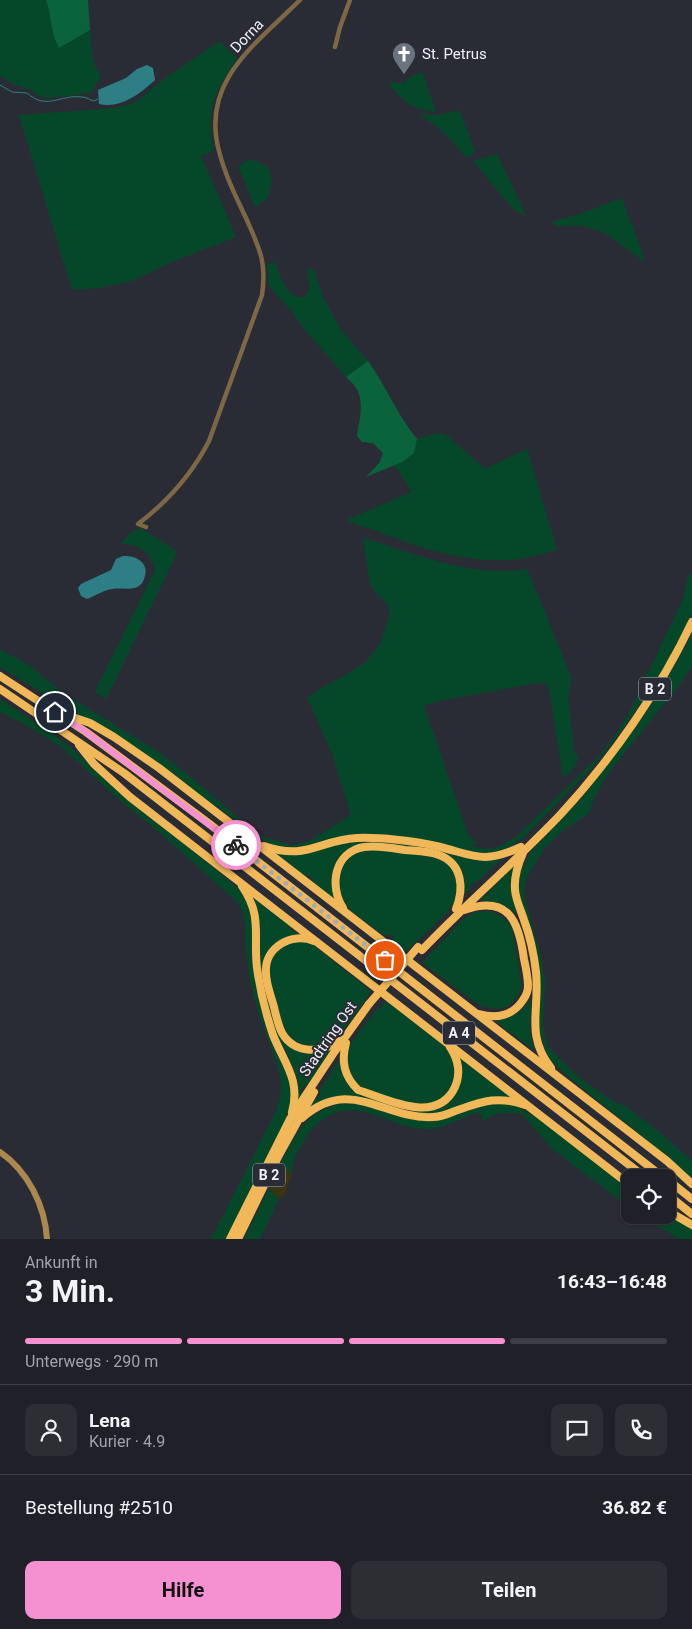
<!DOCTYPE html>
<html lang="de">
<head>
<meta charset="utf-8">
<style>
  :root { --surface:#202128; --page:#2d2e34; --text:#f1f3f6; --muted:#a2a3a8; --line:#3d3e45; --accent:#f590d1 }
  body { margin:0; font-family:Roboto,sans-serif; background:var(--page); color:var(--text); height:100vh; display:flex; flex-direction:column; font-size:19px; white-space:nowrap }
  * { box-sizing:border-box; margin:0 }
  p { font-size:16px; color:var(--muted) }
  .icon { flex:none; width:28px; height:28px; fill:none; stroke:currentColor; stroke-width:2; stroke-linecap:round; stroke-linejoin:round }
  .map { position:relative; height:1239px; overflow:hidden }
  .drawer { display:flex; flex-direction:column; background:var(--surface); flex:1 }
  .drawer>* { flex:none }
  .tools { position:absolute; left:621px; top:1169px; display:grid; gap:10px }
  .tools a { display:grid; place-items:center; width:55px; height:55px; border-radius:10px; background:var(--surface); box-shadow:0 1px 4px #0004,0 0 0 1px var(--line); font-size:25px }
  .pin { position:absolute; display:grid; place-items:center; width:42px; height:42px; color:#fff; margin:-21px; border:2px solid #fff; border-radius:50%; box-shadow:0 1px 5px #0007 }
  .courier { position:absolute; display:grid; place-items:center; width:50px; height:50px; margin:-25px; border:4px solid #f590d1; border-radius:50%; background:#fff; color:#222; box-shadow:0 1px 6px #0007 }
  .summary em { font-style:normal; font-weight:700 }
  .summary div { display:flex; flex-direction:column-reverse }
  .summary { display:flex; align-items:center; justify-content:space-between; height:85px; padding:0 25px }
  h1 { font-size:32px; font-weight:700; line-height:38px }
  .bar { display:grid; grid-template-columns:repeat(4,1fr); gap:8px 5px; align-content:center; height:60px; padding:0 25px }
  .bar i { height:6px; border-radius:4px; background:var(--line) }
  .bar .current { background:var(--accent) }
  .bar p { grid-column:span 4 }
  .line { display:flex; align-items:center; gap:12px; padding:0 25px; border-top:1px solid var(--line) }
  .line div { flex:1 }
  .round { display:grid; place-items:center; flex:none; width:52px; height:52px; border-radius:10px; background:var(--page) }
  .cta { display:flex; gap:10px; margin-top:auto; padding:10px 25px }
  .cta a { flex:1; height:58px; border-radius:10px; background:var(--accent); color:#111; font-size:20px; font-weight:700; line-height:58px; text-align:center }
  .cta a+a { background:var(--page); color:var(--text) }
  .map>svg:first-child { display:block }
  .green { fill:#054829 }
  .forest { fill:#0a643b }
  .sand { fill:#3c3313 }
  .water { fill:#2e7f85 }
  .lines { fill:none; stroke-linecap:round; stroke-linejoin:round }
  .stream { stroke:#2e7f85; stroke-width:1 }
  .street { stroke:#7e6844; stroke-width:4.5 }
  .secondary { stroke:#ad884e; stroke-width:6 }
  .highway { stroke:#f1b859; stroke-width:8 }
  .highway-bridge { stroke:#f1b859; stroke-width:8 }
  .done { stroke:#a9abb2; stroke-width:5; stroke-dasharray:0 9 }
  .route { stroke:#f590d1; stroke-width:6 }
  .labels { text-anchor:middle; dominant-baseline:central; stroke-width:4; stroke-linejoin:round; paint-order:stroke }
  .shield { fill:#2a2c35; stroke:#b3b4bc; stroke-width:1 }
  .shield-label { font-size:14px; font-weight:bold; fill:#eeeff6 }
  .street-label { font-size:15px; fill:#eeeff6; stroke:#2a2c35 }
  .poi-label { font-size:15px; fill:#eeeff6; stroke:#2a2c35; text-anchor:start }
</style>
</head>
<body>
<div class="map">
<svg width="692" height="1239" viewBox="0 0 692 1239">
  <rect width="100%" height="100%" fill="#2a2c35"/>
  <g class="green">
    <path d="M 0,0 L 46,0 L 59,48 L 90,30 C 92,44 90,66 102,75 L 91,93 L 48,98 L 40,96 L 31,90 L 13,84 L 0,76 Z"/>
    <path d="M 220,41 L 237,59 C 214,93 206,109 214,150 L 201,156 L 236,237 L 172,262 L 132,281 L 99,288 L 72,290 L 19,115 L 116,108 L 136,102 L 168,76 Z"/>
    <path d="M 422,72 L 436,112 C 411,109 406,103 389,85 L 395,81 L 396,84 L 402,82 L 403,84 L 406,83 L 405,81 L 408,80 L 408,78 Z"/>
    <path d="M 459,110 L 475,151 L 471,156 L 466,157 L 444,133 L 420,114 L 439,115 Z"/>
    <path d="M 498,154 L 498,155 L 526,216 L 514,210 L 473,161 Z"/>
    <path d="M 249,160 C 274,163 275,178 267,199 L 255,207 L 238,166 Z"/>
    <path d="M 622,198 L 646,263 L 603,232 L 583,226 L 556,226 L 552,222 L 577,215 Z"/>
    <path d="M 275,262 C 280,277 284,290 298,298 L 306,296 L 310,288 L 307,269 L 314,270 L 323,297 L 341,330 L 368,361 L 346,377 L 305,330 L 291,311 L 269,286 L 267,264 Z"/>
    <path d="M 438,433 L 445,434 L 485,469 L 527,449 L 557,550 C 545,553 533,557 520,559 C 472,565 426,550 382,533 C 370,528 358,526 346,520 L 412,492 L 394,465 L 414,453 L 417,439 Z"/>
    <path d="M 141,528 L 169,546 L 177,553 L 106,699 L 95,692 L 155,570 C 152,551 138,544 120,544 L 131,533 Z"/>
    <path d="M 363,538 C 416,554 470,578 527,569 L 572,679 L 568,696 L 574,751 L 578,758 C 576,767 572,772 563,777 L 549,689 L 545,683 L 532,684 L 439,701 L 424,706 L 468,834 L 477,844 L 469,844 L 479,848 L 493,849 L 516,837 L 599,756 L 615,735 L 628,715 L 683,599 L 688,576 L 692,574 L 692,614 L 665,667 L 627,724 L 594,766 L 523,838 L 506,850 L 492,854 L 479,854 L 379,836 L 309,847 L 285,849 L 268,843 L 116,735 L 50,698 L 0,667 L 0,649 L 30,666 L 60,691 L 160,753 L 193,779 L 247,825 L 264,837 L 291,845 L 308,842 L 351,815 L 332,754 L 307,697 L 365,663 L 381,642 L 390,614 L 387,604 L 376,593 L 370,584 Z"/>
    <path d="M 692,634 L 692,666 L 681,683 L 609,772 L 594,798 L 588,814 L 563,830 L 544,849 L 526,879 L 524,888 L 525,900 L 541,956 L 545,982 L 543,1026 L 545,1038 L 548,1047 L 574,1073 L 607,1098 L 628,1108 L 657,1130 L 692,1161 L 692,1179 L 649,1142 L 566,1075 L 551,1061 L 545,1050 L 539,1030 L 540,979 L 530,925 L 520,899 L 518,885 L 520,872 L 531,851 L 582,798 L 633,731 L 652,703 Z"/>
    <path d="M 0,699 L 54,735 L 75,751 L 113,785 L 242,891 L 247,899 L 254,920 L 252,955 L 255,980 L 292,1080 L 293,1104 L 287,1119 L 228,1239 L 211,1239 L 275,1113 L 280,1099 L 281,1084 L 278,1067 L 258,1011 L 249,977 L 246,949 L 245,924 L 243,912 L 237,902 L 157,830 L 119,800 L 64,749 L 31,728 L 0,712 Z"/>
    <path d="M 360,840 L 424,847 L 503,857 L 476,883 L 474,882 L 469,887 L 470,889 L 463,896 L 464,883 L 462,872 L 455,862 L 446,854 L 435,851 L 379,844 L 338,860 L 332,879 L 335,896 L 332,898 L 312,882 L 313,879 L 308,875 L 306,877 L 274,852 Z"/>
    <path d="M 373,849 C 392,851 426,852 442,859 C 457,866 461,886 456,900 C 450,913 416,941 406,952 L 392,941 L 394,937 L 390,934 L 385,936 C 373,927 354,915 345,904 C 333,888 338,864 355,853 C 360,850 368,850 373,849 Z"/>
    <path d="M 516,864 L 515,904 L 517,916 C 508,903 495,901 480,901 Z"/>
    <path d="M 256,897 L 291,924 L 289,927 L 298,934 L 304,936 C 280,936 274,943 263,963 L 283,1039 L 316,1053 L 331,1050 L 309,1084 L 306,1084 L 301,1090 L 303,1093 L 298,1102 L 297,1078 L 286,1053 L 287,1052 L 286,1049 L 284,1050 C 259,1004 257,949 253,898 Z"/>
    <path d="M 490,911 L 504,918 L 512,928 L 522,987 L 516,998 L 508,1006 L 496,1009 L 481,1006 L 422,963 L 462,920 L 474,912 Z"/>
    <path d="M 291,942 L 307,942 L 313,945 L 371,991 C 362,1006 351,1021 338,1036 L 333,1033 L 331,1038 L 334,1040 C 327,1045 321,1045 312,1046 C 285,1046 280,1018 275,998 C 272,987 266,974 270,963 C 273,952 282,947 291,942 Z"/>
    <path d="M 532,997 C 530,1016 528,1032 535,1051 L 495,1021 C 515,1016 520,1014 532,997 Z"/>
    <path d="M 386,1001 C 398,1010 446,1043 451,1053 C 464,1080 448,1107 418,1106 C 411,1106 403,1102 396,1100 C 376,1094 363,1094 351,1075 C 347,1070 346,1064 347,1057 C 349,1040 367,1023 377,1009 L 378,1010 Z"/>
    <path d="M 458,1055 L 516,1099 L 490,1097 L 446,1112 L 424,1114 L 354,1096 L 307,1110 L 314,1099 L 319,1098 L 321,1093 L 319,1091 L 341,1058 L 350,1085 L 412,1110 L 419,1111 L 426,1111 L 451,1098 Z"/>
    <path d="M 353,1102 L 420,1119 L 491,1102 L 513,1104 L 539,1119 L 630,1189 L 630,1208 L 552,1149 L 523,1115 L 514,1113 L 499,1113 L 482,1121 L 482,1116 L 478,1112 C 463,1117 447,1127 432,1129 C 396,1132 362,1097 329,1116 C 318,1122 311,1128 305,1139 C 298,1151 291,1161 292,1174 L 286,1169 L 278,1168 C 298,1131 306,1106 353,1102 Z"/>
    <path d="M 269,1188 L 279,1199 L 260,1239 L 244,1239 Z"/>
    <path d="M 668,1214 L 692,1229 L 692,1239 L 679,1239 L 641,1215 Z"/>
  </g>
  <g class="forest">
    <path d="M 46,0 L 88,0 L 90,30 L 59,48 C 50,31 52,17 46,0 Z"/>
    <path d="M 368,361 C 386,386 397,415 417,439 L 414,453 L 402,462 L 366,477 L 380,462 L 383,453 L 373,443 L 362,442 L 357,436 C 359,421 365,402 356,388 C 354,384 349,380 346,377 Z"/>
  </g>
  <path class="sand" d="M 278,1168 L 287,1169 L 292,1174 L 284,1195 L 279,1199 L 269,1188 Z"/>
  <g class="water">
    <path d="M 147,65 L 153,68 L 155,80 C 140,94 120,109 99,104 L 98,90 L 126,78 L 137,69 Z"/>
    <path d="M 123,556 C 131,556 139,557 144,565 C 146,569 146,572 145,576 C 141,594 125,587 112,589 C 104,590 95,596 87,599 L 81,596 L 78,588 L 81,584 L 111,570 L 116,559 Z"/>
  </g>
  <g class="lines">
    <path class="stream" d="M 0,85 L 12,92 L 27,93 C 47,111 60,94 82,97 C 86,97 90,100 94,101 L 98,99"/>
    <g class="street">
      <path d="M 335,47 L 340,27 L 350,0"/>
      <path d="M 146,527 L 138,524 C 167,502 192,474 209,441 L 262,295 C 267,261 259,248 246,218 C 236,197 225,175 219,151 C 200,81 257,43 300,0"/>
    </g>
    <path class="secondary" d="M 0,1152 C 28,1171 45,1206 47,1239"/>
    <g class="highway">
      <path d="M 0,676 L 86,732 L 207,822 L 664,1178"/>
      <path d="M 0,689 L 124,773 L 646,1178"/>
      <path d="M 67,715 L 90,723 L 114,737 L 159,768 L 667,1161 L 692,1184"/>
      <path d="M 79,745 L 94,764 L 130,797 L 630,1185"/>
      <path d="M 264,846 C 306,861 319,840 357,838 C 378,837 415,841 436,846 C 475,855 481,865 521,847"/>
      <path d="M 523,853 C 518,864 514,878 515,890 C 516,901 521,910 524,920 C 530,936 534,955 536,972 C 540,1010 525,1035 551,1068"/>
      <path d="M 242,886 C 263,917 253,935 257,968 C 260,990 266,1014 273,1035 C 284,1063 301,1080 292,1112"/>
      <path d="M 343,908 C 329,886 334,852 364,847 C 377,845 392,848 405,850 C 416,851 429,851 439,855 C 463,864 464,889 456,909"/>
      <path d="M 464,910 C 509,894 519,922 524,959 C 526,968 528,977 528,986 C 528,991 526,996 523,1000 C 513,1016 496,1019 479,1014"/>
      <path d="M 314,941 C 292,932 264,947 266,973 C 266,984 271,996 274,1007 C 276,1016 278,1025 282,1033 C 295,1055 322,1053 340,1041"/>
      <path d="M 422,950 C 466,904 515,862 560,815 C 611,760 660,690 692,622"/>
      <path d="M 346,1043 C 341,1062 344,1076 358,1090 C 387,1099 437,1126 455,1087 C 461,1073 458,1059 450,1047"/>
      <path d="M 302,1118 C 351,1075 384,1120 433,1117 C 440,1117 448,1114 455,1111 C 481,1102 497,1095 525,1105"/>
      <path d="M 668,1180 L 692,1199"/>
      <path d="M 668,1195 L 692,1214"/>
      <path d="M 668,1211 L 692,1225"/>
      <path d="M 230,1239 L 290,1119 L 333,1054 L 369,1004"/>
      <path d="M 238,1239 L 279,1155 L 314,1092"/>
    </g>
    <path class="highway-bridge" d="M 369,1004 L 418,947"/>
  </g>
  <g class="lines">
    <path class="done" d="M 236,845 L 385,960"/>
    <path class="route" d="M 55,712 L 86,732 L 236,845"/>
  </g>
  <defs>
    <g id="church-pin" transform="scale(1.25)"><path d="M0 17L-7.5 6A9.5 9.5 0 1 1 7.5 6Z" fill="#6b7280" stroke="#2a2c35"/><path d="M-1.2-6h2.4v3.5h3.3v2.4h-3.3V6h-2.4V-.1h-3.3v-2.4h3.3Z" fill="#fff"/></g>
  </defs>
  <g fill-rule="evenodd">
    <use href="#church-pin" x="404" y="54"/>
  </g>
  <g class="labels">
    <g class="shield">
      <rect x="639" y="677.5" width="32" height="23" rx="4"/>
      <rect x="443" y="1021.5" width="32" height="23" rx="4"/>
      <rect x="253" y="1163.5" width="32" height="23" rx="4"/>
    </g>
    <g class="shield-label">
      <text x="655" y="689">B 2</text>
      <text x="459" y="1033">A 4</text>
      <text x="269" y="1175">B 2</text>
    </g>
    <g class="street-label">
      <text transform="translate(247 36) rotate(-46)">Dorna</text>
      <text transform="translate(328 1039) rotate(-55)">Stadtring Ost</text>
    </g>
    <g class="poi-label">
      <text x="422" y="54">St. Petrus</text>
    </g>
  </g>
</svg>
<div class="tools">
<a><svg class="icon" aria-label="locate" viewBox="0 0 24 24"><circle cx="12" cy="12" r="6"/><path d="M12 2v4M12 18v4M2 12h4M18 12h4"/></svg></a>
</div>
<div class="pin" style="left:385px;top:960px;background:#ea580c"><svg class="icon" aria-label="bag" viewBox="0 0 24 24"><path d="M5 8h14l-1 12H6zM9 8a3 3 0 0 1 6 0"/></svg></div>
<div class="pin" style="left:55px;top:712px;background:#1f2937"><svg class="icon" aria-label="home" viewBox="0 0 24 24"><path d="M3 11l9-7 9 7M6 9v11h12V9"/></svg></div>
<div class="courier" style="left:236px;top:845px"><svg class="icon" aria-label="bike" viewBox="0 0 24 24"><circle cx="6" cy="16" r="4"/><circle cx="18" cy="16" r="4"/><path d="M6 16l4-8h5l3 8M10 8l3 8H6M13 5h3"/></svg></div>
</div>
<section class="drawer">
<div class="summary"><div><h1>3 Min.</h1><p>Ankunft in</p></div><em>16:43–16:48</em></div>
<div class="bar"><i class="current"></i><i class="current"></i><i class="current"></i><i></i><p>Unterwegs · 290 m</p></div>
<div class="line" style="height:90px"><a class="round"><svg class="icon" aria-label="person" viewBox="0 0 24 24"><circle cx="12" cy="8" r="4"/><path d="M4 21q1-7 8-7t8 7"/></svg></a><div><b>Lena</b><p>Kurier · 4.9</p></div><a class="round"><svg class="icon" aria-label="chat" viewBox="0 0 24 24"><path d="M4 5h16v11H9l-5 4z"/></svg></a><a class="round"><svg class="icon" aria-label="phone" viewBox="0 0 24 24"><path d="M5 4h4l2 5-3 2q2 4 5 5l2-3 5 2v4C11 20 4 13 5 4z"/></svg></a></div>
<div class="line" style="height:65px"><div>Bestellung #2510</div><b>36.82 €</b></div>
<div class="cta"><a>Hilfe</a><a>Teilen</a></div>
</section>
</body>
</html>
